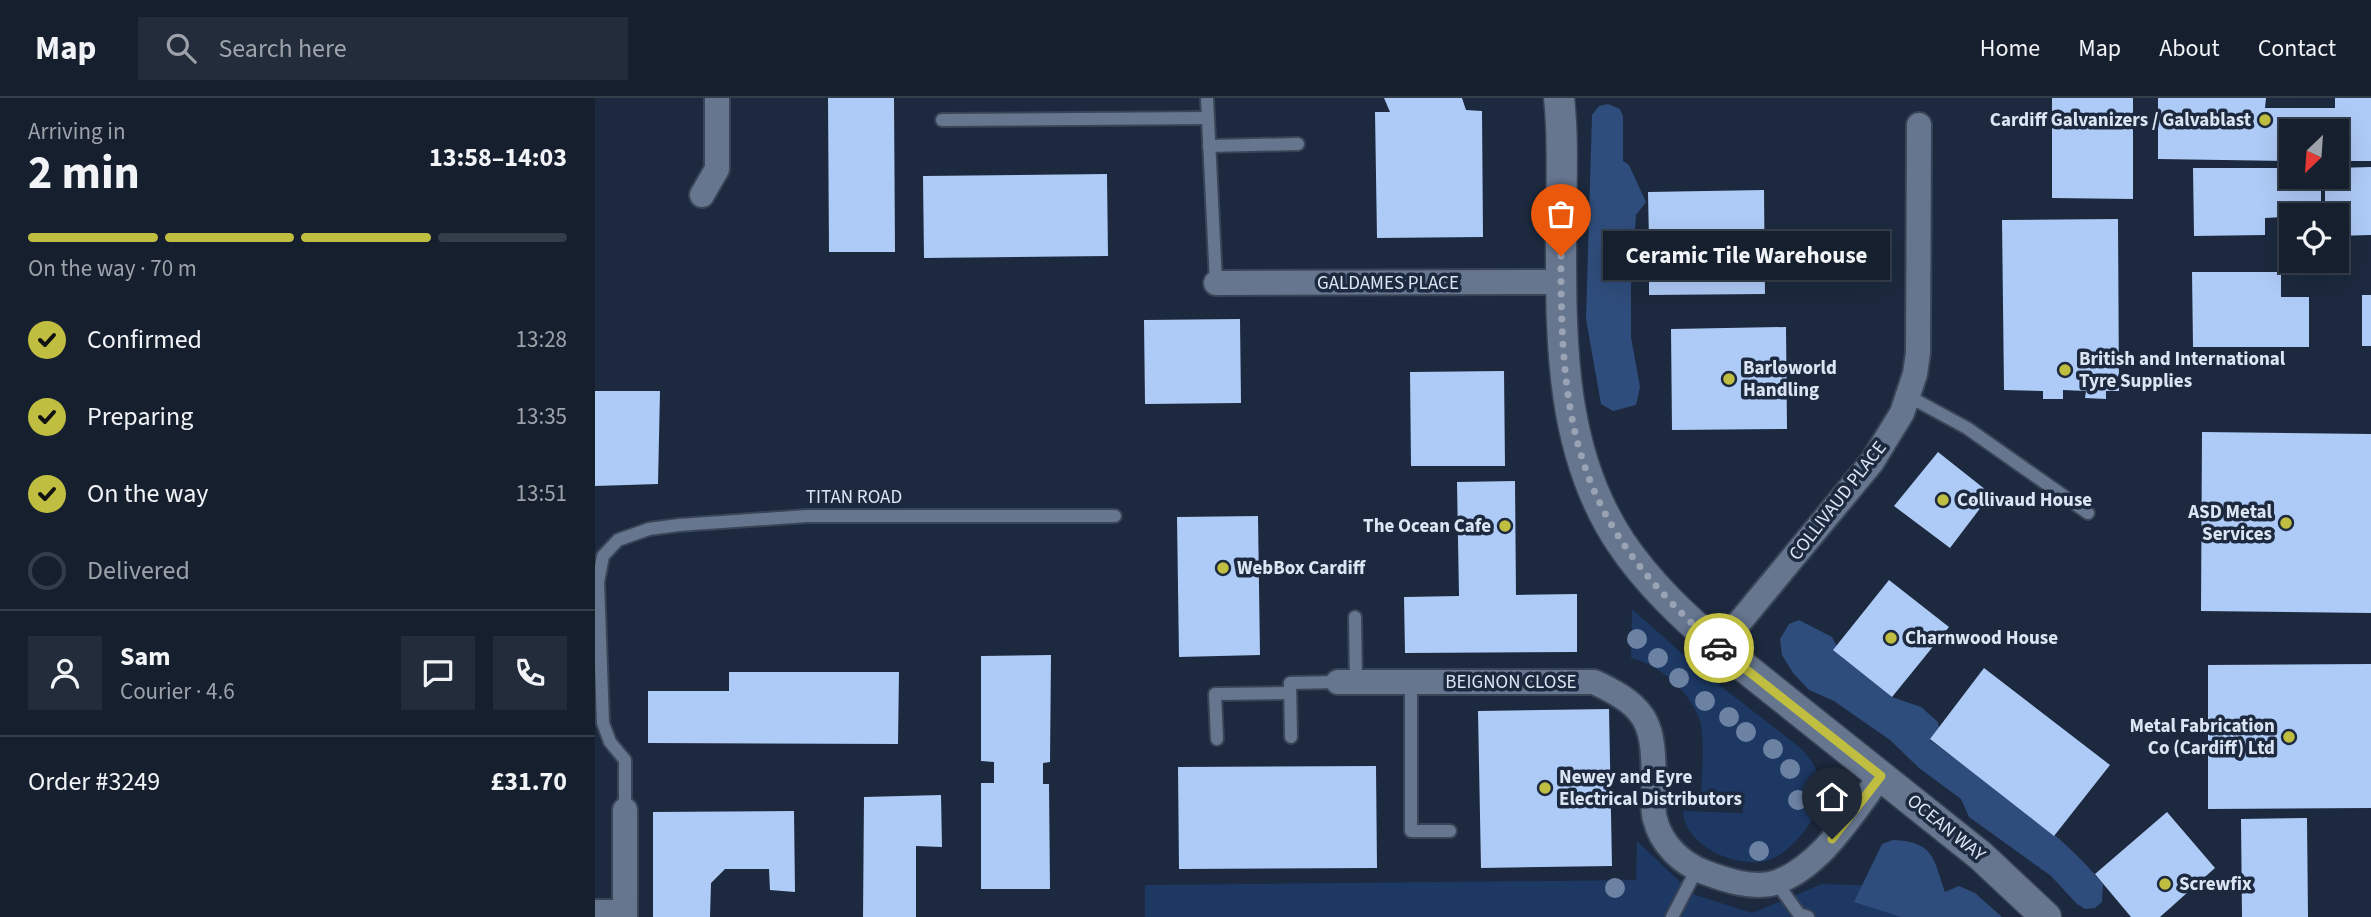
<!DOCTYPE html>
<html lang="en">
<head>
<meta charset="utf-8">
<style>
  :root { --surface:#151f2e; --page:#222c3a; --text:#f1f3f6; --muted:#9da2aa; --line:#343d4a; --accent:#bfbe41 }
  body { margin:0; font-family:"Source Sans 3",sans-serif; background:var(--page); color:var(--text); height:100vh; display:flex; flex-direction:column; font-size:26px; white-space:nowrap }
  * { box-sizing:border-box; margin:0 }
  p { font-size:23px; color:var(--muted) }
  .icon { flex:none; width:38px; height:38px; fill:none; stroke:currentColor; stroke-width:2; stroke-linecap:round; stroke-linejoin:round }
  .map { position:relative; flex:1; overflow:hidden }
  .details { display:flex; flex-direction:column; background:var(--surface); width:595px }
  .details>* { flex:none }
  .needle { width:46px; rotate:205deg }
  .fabs { position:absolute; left:1684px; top:21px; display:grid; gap:14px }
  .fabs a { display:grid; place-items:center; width:70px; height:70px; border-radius:0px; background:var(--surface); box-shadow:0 7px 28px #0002,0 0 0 2px var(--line); font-size:35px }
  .pin { position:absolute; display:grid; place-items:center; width:60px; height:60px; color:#fff; margin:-72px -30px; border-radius:50% 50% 50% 0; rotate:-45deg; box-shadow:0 0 7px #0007 }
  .pin .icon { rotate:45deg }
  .courier { position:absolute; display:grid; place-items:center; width:70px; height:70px; margin:-35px; border:5px solid #bfbe41; border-radius:50%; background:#fff; color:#222; box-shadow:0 2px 9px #0007 }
  .bubble { position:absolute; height:49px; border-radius:0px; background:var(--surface); box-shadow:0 7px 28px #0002,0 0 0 2px var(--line); font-size:23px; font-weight:700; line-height:49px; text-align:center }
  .head em { font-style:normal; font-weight:700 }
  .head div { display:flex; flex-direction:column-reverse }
  .head { display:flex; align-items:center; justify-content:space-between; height:119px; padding:0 28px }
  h1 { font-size:46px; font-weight:700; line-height:52px }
  .bar { display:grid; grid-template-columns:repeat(4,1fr); gap:10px 7px; align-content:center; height:84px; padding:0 28px }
  .bar i { height:9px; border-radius:5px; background:var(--line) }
  .bar .selected { background:var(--accent) }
  .bar p { grid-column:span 4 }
  .line { display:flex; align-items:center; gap:18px; padding:0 28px; border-top:2px solid var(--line) }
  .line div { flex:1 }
  .round { display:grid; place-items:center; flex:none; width:74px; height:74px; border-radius:0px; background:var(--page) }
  ol { padding:0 28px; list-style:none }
  li { display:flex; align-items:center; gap:21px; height:77px }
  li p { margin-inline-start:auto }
  li .icon { padding:7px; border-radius:50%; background:var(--accent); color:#111; stroke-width:4 }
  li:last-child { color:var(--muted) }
  li i { width:38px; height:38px; border:4px solid var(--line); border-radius:50% }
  header { display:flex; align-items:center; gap:42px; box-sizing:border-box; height:98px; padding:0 35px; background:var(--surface); border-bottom:2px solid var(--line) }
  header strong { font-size:33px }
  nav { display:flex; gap:38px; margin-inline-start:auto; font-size:24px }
  .search { width:490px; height:63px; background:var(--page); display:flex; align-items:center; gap:18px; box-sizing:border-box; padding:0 24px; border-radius:0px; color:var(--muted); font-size:26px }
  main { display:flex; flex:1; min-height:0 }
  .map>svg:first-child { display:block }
  .green { fill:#1c3863 }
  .forest { fill:#2f4d7c }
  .building { fill:#aecbf7 }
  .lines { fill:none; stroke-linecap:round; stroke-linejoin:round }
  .service-casing { stroke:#394456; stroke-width:16 }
  .minor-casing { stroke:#394456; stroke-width:28 }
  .tertiary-casing { stroke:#394456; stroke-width:33 }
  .service { stroke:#66768f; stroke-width:12 }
  .minor { stroke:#66768f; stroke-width:24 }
  .tertiary { stroke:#66768f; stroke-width:30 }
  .tree { fill:#6c82a3 }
  .done { stroke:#99a3b4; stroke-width:7; stroke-dasharray:0 12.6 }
  .route { stroke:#bfbe41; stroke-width:9 }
  .poi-dot { fill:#bfbe41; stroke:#1c293e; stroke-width:2.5 }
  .labels { text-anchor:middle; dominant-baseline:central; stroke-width:7; stroke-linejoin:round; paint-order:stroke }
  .poi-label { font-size:19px; font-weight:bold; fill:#dce5f3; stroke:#1c293e; text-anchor:start }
  .street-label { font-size:19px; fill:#dce5f3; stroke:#1c293e }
</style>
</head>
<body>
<header>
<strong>Map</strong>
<div class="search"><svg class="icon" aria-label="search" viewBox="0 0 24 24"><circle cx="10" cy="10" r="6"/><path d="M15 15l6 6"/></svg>Search here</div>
<nav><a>Home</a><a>Map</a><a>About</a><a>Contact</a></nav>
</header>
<main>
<section class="details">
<div class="head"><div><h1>2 min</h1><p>Arriving in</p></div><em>13:58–14:03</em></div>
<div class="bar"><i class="selected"></i><i class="selected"></i><i class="selected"></i><i></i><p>On the way · 70 m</p></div>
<ol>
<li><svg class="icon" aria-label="check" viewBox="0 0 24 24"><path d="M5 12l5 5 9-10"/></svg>Confirmed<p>13:28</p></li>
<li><svg class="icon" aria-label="check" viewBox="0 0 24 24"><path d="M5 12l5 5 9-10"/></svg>Preparing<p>13:35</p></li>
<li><svg class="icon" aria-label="check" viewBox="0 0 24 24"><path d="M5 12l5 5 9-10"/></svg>On the way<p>13:51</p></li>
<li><i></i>Delivered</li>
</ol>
<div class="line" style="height:126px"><a class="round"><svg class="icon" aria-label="person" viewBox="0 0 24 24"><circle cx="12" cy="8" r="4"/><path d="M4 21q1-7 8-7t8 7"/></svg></a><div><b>Sam</b><p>Courier · 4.6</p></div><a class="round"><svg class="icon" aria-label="chat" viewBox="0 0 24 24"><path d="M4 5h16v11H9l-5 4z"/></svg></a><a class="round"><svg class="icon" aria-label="phone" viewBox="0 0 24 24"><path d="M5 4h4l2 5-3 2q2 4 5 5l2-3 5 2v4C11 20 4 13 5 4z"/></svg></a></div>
<div class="line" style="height:91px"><div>Order #3249</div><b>£31.70</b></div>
</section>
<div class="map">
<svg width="1776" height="819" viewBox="0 0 1776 819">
  <rect width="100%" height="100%" fill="#1c293e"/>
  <g class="green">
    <path d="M 1037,511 L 1109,575 L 1207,651 C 1216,662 1225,674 1226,689 C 1228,716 1196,757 1171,763 C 1139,770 1089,747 1088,713 L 1148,715 L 1148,703 L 1106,702 C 1106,681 1111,639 1104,620 C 1093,592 1065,567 1036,560 Z"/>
    <path d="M 1042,743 L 1098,796 L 1157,815 L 1227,786 L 1327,789 L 1363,819 L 550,819 L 550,787 L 1041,782 Z"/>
  </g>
  <g class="forest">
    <path d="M 1013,6 L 1025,11 L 1028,18 L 1028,63 L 1034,67 L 1051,104 L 1041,117 L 1036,182 L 1036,239 L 1045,289 L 1041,307 L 1018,313 L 1006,306 L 991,221 L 997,17 L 1004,8 Z"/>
    <path d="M 1204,522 L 1237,539 L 1248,560 L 1297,599 L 1326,609 L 1343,624 L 1344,630 L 1335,642 C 1393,686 1461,729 1508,786 L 1507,804 L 1500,810 L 1490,811 L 1482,806 L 1456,778 L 1374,719 L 1366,701 L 1324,670 L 1295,642 L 1239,603 L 1214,592 L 1198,575 L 1187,557 L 1185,541 L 1194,526 Z"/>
    <path d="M 1298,742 C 1339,744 1338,759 1350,794 L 1364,788 L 1380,795 L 1407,819 L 1306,819 L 1259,804 L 1287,746 Z"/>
  </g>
  <g class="building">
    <path d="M 233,0 L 299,0 L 300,154 L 234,154 Z"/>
    <path d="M 789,0 L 867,0 L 871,12 L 887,13 L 888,139 L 782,140 L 780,14 L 795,14 Z"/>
    <path d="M 1457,0 L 1538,0 L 1538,101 L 1457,100 Z"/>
    <path d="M 1563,0 L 1671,0 L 1670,10 L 1740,10 L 1740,0 L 1776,0 L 1776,63 L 1741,63 L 1741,33 L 1696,33 L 1696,63 L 1563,61 Z"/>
    <path d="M 1776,69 L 1776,137 L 1741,138 L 1741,117 L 1730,117 L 1730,79 L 1741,79 L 1741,70 Z"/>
    <path d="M 1598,70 L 1696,70 L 1696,79 L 1726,79 L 1726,117 L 1670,120 L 1670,137 L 1599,138 Z"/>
    <path d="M 512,76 L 513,158 L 329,160 L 328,78 Z"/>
    <path d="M 1169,92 L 1170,196 L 1054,197 L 1054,168 L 1041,157 L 1054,144 L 1053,94 Z"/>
    <path d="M 1523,121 L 1524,293 L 1511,293 L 1511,301 L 1490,300 L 1491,293 L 1468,292 L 1468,301 L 1448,301 L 1448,293 L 1409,292 L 1407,122 Z"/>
    <path d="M 1597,174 L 1686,174 L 1686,199 L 1714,199 L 1714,249 L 1598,249 Z"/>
    <rect x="1767" y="197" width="9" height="51"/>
    <path d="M 645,221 L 646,305 L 550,306 L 549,222 Z"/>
    <path d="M 1191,229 L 1192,331 L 1077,332 L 1076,231 Z"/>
    <path d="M 909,273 L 910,368 L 816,368 L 815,274 Z"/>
    <path d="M 0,293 L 65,293 L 63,386 L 0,388 Z"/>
    <path d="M 1607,334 L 1776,336 L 1776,515 L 1606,513 Z"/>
    <path d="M 1343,354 L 1396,396 L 1355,450 L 1299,408 Z"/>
    <path d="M 920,383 L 921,497 L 982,496 L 982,554 L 810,555 L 809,499 L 864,498 L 862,384 Z"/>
    <path d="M 663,418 L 665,557 L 584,559 L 582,419 Z"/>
    <path d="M 1294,482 L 1354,529 L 1297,599 L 1238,552 Z"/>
    <path d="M 456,557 L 455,664 L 448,665 L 448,686 L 454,686 L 455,791 L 386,791 L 386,685 L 399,685 L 399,664 L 386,663 L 386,558 Z"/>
    <path d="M 1776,566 L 1776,710 L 1613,711 L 1613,567 Z"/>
    <path d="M 1389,570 L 1515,667 L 1459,738 L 1335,641 Z"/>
    <path d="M 134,574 L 304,574 L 303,646 L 53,645 L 53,593 L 134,593 Z"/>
    <path d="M 1014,611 L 1017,768 L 886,770 L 883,613 Z"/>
    <path d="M 781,668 L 782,770 L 584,771 L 583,669 Z"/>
    <path d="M 346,697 L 347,749 L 321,748 L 321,819 L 268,819 L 269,699 Z"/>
    <path d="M 199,713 L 200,794 L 175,792 L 174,771 L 130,771 L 116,785 L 115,819 L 58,819 L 58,714 Z"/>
    <path d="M 1572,714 L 1620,770 L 1565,819 L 1536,819 L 1500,776 Z"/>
    <path d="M 1712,720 L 1713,819 L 1647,819 L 1646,721 Z"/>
  </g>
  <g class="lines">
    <g class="service-casing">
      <g id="service">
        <path d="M 612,0 L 621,185"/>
        <path d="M 347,22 L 613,20"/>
        <path d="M 614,48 L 703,46"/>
        <path d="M 1313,298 L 1372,330 L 1493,415"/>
        <path d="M 760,519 L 761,584"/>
        <path d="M 816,585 L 816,733 L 855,733"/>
        <path d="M 696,639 L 695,585 L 743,584"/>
        <path d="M 622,641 L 620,596 L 695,595"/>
        <path d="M 30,712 L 30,662 L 15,644 L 8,625 L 3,484 L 8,458 L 23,442 L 54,431 L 84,427 L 212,418 L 520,418"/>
        <path d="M 1181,784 L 1204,816 L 1213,819"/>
        <path d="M 1077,819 L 1102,771"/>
      </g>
    </g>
    <g class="minor-casing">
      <g id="minor">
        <path d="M 107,97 L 122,71 L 122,0"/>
        <path d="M 621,185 L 966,184"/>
        <path d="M 1124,549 L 1277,364 L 1307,315 L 1320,276 L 1323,255 L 1324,27"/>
        <path d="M 743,584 L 999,584 C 1058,611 1058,629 1059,689 C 1059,699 1057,712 1060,721 C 1066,746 1086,765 1109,774 C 1130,782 1159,792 1182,784 C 1228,767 1258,714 1286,678"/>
        <path d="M 30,712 L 30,819"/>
        <path d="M 0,814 L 30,814"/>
      </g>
    </g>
    <g class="tertiary-casing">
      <path id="tertiary" d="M 964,0 C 969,44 966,89 966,133 C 966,240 964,352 1026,445 C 1053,485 1088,518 1124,549 L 1386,758 L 1451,819"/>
    </g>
    <use href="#service" class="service"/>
    <use href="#minor" class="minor"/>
    <use href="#tertiary" class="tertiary"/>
  </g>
  <g class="tree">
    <circle cx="1042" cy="541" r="10"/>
    <circle cx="1063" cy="560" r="10"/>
    <circle cx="1084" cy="580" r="10"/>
    <circle cx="1110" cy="603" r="10"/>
    <circle cx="1134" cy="619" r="10"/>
    <circle cx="1151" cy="634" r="10"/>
    <circle cx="1178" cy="651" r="10"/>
    <circle cx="1195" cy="671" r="10"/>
    <circle cx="1203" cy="702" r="10"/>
    <circle cx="1164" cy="753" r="10"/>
    <circle cx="1020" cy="790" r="10"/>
  </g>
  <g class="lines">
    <path class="done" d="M 966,158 C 965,339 985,428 1124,550"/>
    <path class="route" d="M 1124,550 L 1286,678 L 1237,741"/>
  </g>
  <g class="poi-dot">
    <circle cx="1670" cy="22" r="7"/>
    <circle cx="1470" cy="272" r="7"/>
    <circle cx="1134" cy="281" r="7"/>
    <circle cx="1348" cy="402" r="7"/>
    <circle cx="1691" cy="425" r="7"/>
    <circle cx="910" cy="428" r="7"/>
    <circle cx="628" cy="470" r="7"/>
    <circle cx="1296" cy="540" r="7"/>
    <circle cx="1694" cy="639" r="7"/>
    <circle cx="950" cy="690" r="7"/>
    <circle cx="1570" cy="786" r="7"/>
  </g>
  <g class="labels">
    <g class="poi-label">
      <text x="1656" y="22" text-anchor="end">Cardiff Galvanizers / Galvablast</text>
      <text x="1484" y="261">British and International<tspan x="1484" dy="22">Tyre Supplies</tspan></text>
      <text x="1148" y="270">Barloworld<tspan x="1148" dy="22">Handling</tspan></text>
      <text x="1362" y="402">Collivaud House</text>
      <text x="1677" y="414" text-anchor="end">ASD Metal<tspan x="1677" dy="22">Services</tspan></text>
      <text x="896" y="428" text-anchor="end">The Ocean Cafe</text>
      <text x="642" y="470">WebBox Cardiff</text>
      <text x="1310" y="540">Charnwood House</text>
      <text x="1680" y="628" text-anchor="end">Metal Fabrication<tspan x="1680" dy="22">Co (Cardiff) Ltd</tspan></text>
      <text x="964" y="679">Newey and Eyre<tspan x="964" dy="22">Electrical Distributors</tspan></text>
      <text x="1584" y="786">Screwfix</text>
    </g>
    <g class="street-label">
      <text x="793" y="185">GALDAMES PLACE</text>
      <text x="259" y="399">TITAN ROAD</text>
      <text transform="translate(1243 403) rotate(-52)">COLLIVAUD PLACE</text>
      <text x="916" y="584">BEIGNON CLOSE</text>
      <text transform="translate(1351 730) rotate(39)">OCEAN WAY</text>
    </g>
  </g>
</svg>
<div class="fabs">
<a><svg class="needle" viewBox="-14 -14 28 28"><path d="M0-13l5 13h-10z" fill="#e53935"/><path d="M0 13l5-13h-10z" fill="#9da2aa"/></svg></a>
<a><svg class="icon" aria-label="locate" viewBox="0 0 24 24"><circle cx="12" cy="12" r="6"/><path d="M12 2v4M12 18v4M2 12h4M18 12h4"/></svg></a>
</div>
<div class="pin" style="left:966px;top:158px;background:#ea580c"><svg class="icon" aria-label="bag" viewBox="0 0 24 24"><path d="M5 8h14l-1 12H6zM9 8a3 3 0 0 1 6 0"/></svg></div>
<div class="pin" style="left:1237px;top:741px;background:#1f2937"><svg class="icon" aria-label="home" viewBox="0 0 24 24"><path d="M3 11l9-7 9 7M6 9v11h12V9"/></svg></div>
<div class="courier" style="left:1124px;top:550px"><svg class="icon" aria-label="car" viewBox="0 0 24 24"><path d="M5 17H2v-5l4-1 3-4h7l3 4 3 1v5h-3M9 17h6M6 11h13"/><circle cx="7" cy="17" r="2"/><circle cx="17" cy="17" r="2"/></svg></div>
<div class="bubble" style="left:1008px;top:133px;width:287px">Ceramic Tile Warehouse</div>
</div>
</main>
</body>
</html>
